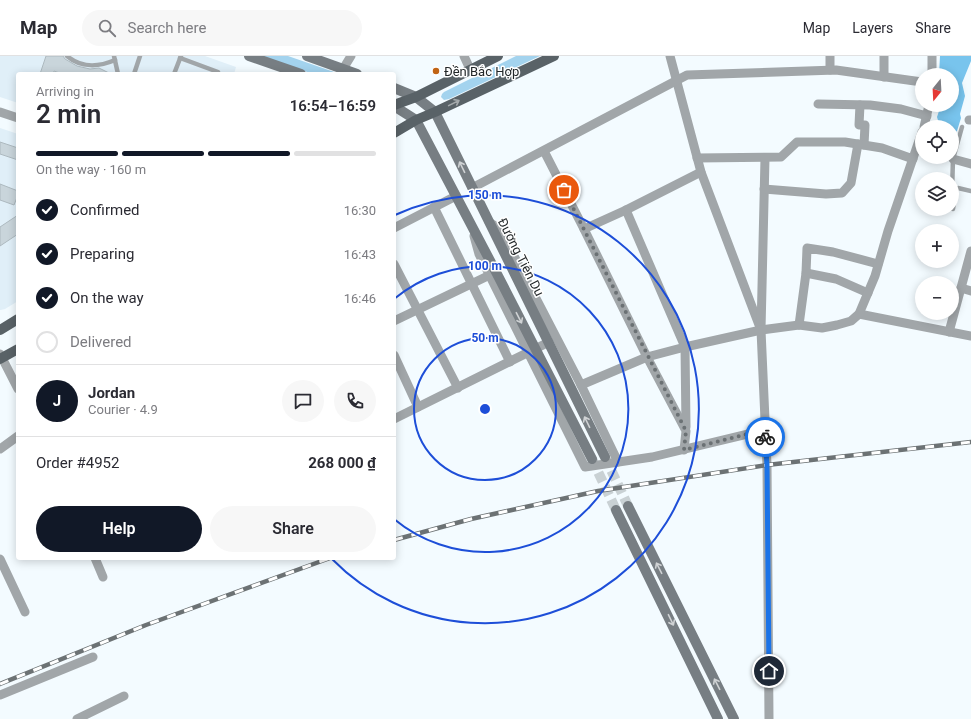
<!DOCTYPE html>
<html lang="en">
<head>
<meta charset="utf-8">
<style>
  :root { --surface:#fff; --page:#f7f7f7; --text:#2b2b33; --muted:#7c7c81; --line:#e1e1e2; --accent:#111827 }
  body { margin:0; font-family:Roboto,sans-serif; background:var(--page); color:var(--text); height:100vh; display:flex; flex-direction:column; font-size:15px; white-space:nowrap }
  * { box-sizing:border-box; margin:0 }
  p { font-size:13px; color:var(--muted) }
  .icon { flex:none; width:22px; height:22px; fill:none; stroke:currentColor; stroke-width:2; stroke-linecap:round; stroke-linejoin:round }
  .map { position:relative; flex:1; overflow:hidden }
  .details { position:absolute; left:16px; top:16px; width:380px; height:488px; display:flex; flex-direction:column; background:var(--surface); border-radius:4px; box-shadow:0 2px 10px #0003 }
  .details>* { flex:none }
  .needle { width:26px; rotate:198deg }
  .controls { position:absolute; left:915px; top:12px; display:grid; gap:8px }
  .controls a { display:grid; place-items:center; width:44px; height:44px; border-radius:50%; background:var(--surface); box-shadow:0 2px 10px #0003; font-size:20px }
  .pin { position:absolute; display:grid; place-items:center; width:34px; height:34px; color:#fff; margin:-17px; border:2px solid #fff; border-radius:50%; box-shadow:0 1px 4px #0007 }
  .courier { position:absolute; display:grid; place-items:center; width:40px; height:40px; margin:-20px; border:3px solid #1a73e8; border-radius:50%; background:#fff; color:#222; box-shadow:0 1px 5px #0007 }
  .overview em { font-style:normal; font-weight:600 }
  .overview div { display:flex; flex-direction:column-reverse }
  .overview { display:flex; align-items:center; justify-content:space-between; height:68px; padding:0 20px }
  h1 { font-size:26px; font-weight:600; line-height:30px }
  .bar { display:grid; grid-template-columns:repeat(4,1fr); gap:6px 4px; align-content:center; height:48px; padding:0 20px }
  .bar i { height:5px; border-radius:3px; background:var(--line) }
  .bar .current { background:var(--accent) }
  .bar p { grid-column:span 4 }
  .line { display:flex; align-items:center; gap:10px; padding:0 20px; border-top:1px solid var(--line) }
  .line div { flex:1 }
  .round { display:grid; place-items:center; flex:none; width:42px; height:42px; border-radius:21px; background:var(--page) }
  ol { padding:0 20px; list-style:none }
  li { display:flex; align-items:center; gap:12px; height:44px }
  li p { margin-inline-start:auto }
  li .icon { padding:4px; border-radius:50%; background:var(--accent); color:#fff; stroke-width:4 }
  li:last-child { color:var(--muted) }
  li i { width:22px; height:22px; border:2px solid var(--line); border-radius:50% }
  .cta { display:flex; gap:8px; margin-top:auto; padding:8px 20px }
  .cta a { flex:1; height:46px; border-radius:24px; background:var(--accent); color:#fff; font-size:16px; font-weight:600; line-height:46px; text-align:center }
  .cta a+a { background:var(--page); color:var(--text) }
  header { display:flex; align-items:center; gap:24px; box-sizing:border-box; height:56px; padding:0 20px; background:var(--surface); border-bottom:1px solid var(--line) }
  header strong { font-size:19px }
  nav { display:flex; gap:22px; margin-inline-start:auto; font-size:14px }
  .search { width:280px; height:36px; background:var(--page); display:flex; align-items:center; gap:10px; box-sizing:border-box; padding:0 14px; border-radius:22px; color:var(--muted); font-size:15px }
  .map>svg:first-child { display:block }
  .built { fill:#e0eff8 }
  .green { fill:#a3d3ee }
  .water { fill:#78c4ed }
  .building { fill:#c9d5db; stroke:#adb9bf }
  .lines { fill:none; stroke-linecap:round; stroke-linejoin:round }
  .secondary-tunnel { stroke:#c9d1d4; stroke-width:10; stroke-dasharray:10 5; stroke-linecap:butt }
  .lane { stroke:#a1a6a9; stroke-width:4.5 }
  .street { stroke:#a1a6a9; stroke-width:9 }
  .secondary { stroke:#777e83; stroke-width:10 }
  .primary { stroke:#596267; stroke-width:10 }
  .rail-casing { stroke:#6c7274; stroke-width:4.5 }
  .rail { stroke:#fff; stroke-width:3; stroke-dasharray:9; stroke-linecap:butt }
  .oneway { stroke:#a4a9ab }
  .oneway2 { stroke:#cfd2d4 }
  .done { stroke:#6b7174; stroke-width:4; stroke-dasharray:0 7.2 }
  .route { stroke:#1a73e8; stroke-width:5 }
  .ring { fill:none; stroke:#1d4ed8; stroke-width:2 }
  .poi-dot { fill:#c06314; stroke:#fff; stroke-width:1.5 }
  .labels { text-anchor:middle; dominant-baseline:central; stroke-width:3; stroke-linejoin:round; paint-order:stroke }
  .poi-label { font-size:13px; fill:#222729; stroke:#fff; text-anchor:start }
  .street-label { font-size:13px; fill:#222729; stroke:#fff }
  .centre { fill:#1d4ed8; stroke:#fff; stroke-width:2 }
  .ring-label { font-size:12px; text-anchor:middle; font-weight:bold; fill:#1d4ed8; stroke:#fff; stroke-width:3; stroke-linejoin:round; paint-order:stroke }
</style>
</head>
<body>
<header>
<strong>Map</strong>
<div class="search"><svg class="icon" aria-label="search" viewBox="0 0 24 24"><circle cx="10" cy="10" r="6"/><path d="M15 15l6 6"/></svg>Search here</div>
<nav><a>Map</a><a>Layers</a><a>Share</a></nav>
</header>
<div class="map">
<svg width="971" height="663" viewBox="0 0 971 663">
  <rect width="100%" height="100%" fill="#f3fbff"/>
  <g class="built">
    <path d="M 0,0 L 205,0 L 236,11 L 234,18 L 18,18 L 18,47 L 0,41 Z"/>
    <path d="M 0,72 L 18,78 L 18,245 L 5,253 L 1,254 L 0,254 Z"/>
  </g>
  <g class="green">
    <path d="M 261,0 L 288,0 L 340,18 L 313,18 Z"/>
    <path d="M 516,0 L 540,0 L 449,43 L 444,44 L 441,41 L 442,38 L 444,36 Z"/>
  </g>
  <path class="water" d="M 940,0 L 971,0 L 971,5 L 962,27 L 965,40 L 960,58 L 961,62 L 957,75 L 952,78 L 952,71 L 940,71 L 937,61 L 941,49 L 952,49 L 952,19 L 939,19 Z"/>
  <g class="building">
    <path d="M 46,0 L 63,0 L 65,3 L 77,10 L 90,13 L 99,12 L 111,18 L 62,18 L 54,15 L 53,18 L 40,18 Z"/>
    <path d="M 0,86 L 18,92 L 18,104 L 0,98 Z"/>
    <path d="M 0,128 L 18,135 L 18,139 L 14,149 L 0,144 Z"/>
    <path d="M 18,159 L 18,178 L 0,190 L 0,171 Z"/>
  </g>
  <g class="lines">
    <g class="secondary-tunnel">
      <path d="M 605,401 L 628,450"/>
      <path d="M 592,403 L 616,454"/>
    </g>
    <g class="lane">
      <path d="M 67,0 C 81,12 99,11 115,4"/>
      <path d="M 114,0 L 118,18"/>
      <path d="M 180,2 L 218,16 L 217,18"/>
      <path d="M 134,18 L 140,0"/>
      <path d="M 174,18 L 181,0"/>
      <path d="M 962,71 L 953,103 L 952,136 L 958,132 L 971,135"/>
      <path d="M 953,153 L 956,134"/>
    </g>
    <g class="street">
      <path d="M 464,0 L 470,13"/>
      <path d="M 670,0 L 701,116 L 759,269"/>
      <path d="M 343,13 L 351,0"/>
      <path d="M 830,14 L 830,0"/>
      <path d="M 932,19 L 932,0"/>
      <path d="M 884,21 L 884,0"/>
      <path d="M 818,48 L 870,49 L 901,53 L 927,60"/>
      <path d="M 860,49 L 859,69 L 865,69 L 864,89"/>
      <path d="M 0,56 L 18,62"/>
      <path d="M 969,64 L 971,64"/>
      <path d="M 924,71 L 929,49"/>
      <path d="M 544,95 L 584,173 L 626,154 L 701,116"/>
      <path d="M 697,102 L 781,101 L 797,86 L 845,86 L 882,92 L 913,103"/>
      <path d="M 765,102 L 761,274 L 767,409 L 769,663"/>
      <path d="M 953,103 L 971,108"/>
      <path d="M 472,132 L 687,19 L 836,14 L 922,26"/>
      <path d="M 764,133 L 826,138 L 842,137 L 851,127 L 858,88"/>
      <path d="M 434,151 L 510,306"/>
      <path d="M 626,154 L 685,291 L 686,371"/>
      <path d="M 489,166 L 500,173 L 581,329 L 618,406"/>
      <path d="M 394,172 L 456,140"/>
      <path d="M 584,173 L 647,301 L 686,375 L 684,394"/>
      <path d="M 474,180 L 479,198 L 585,411 L 652,401 L 764,374"/>
      <path d="M 394,208 L 458,332"/>
      <path d="M 806,217 L 836,223 L 868,237"/>
      <path d="M 961,232 L 971,235"/>
      <path d="M 859,258 L 971,280"/>
      <path d="M 394,265 L 494,217"/>
      <path d="M 799,269 L 806,217 L 807,192 L 833,196 L 878,208"/>
      <path d="M 949,276 L 971,195"/>
      <path d="M 0,298 L 18,333"/>
      <path d="M 394,299 L 418,351"/>
      <path d="M 581,329 L 647,301 L 685,291 L 761,274 L 799,269 L 822,272 L 837,269 L 851,265 L 859,258 L 875,220 L 888,175 L 922,76"/>
      <path d="M 394,363 L 549,286"/>
      <path d="M 0,393 L 18,380"/>
      <path d="M 95,502 L 103,521"/>
      <path d="M 0,503 L 25,556"/>
      <path d="M 0,639 L 93,601"/>
      <path d="M 77,663 L 124,640"/>
    </g>
    <g class="secondary">
      <path d="M 249,0 L 301,18"/>
      <path d="M 307,0 L 357,18"/>
      <path d="M 394,32 L 416,41 L 435,56 L 605,401"/>
      <path d="M 394,50 L 416,64 L 496,216 L 592,403"/>
      <path d="M 628,450 L 734,663"/>
      <path d="M 616,454 L 718,663"/>
    </g>
    <g class="primary">
      <path d="M 394,49 L 416,41 L 498,0"/>
      <path d="M 394,77 L 416,64 L 435,56 L 554,0"/>
      <path d="M 0,274 L 18,263"/>
      <path d="M 0,303 L 18,293"/>
    </g>
    <g class="rail-casing">
      <g id="rail">
        <path d="M 394,484 L 471,463 L 598,435 L 767,409 L 971,386"/>
        <path d="M 0,628 L 146,569 L 330,502"/>
      </g>
    </g>
    <use href="#rail" class="rail"/>
  </g>
  <defs><path id="oneway-shaft" d="M-6 0H5M1.5-3L5.5 0L1.5 3" fill="none" stroke-width="1.6" stroke-linecap="round" stroke-linejoin="round"/></defs>
  <use class="oneway" href="#oneway-shaft" transform="translate(454 47) rotate(-26)"/>
  <g class="oneway2">
    <use href="#oneway-shaft" transform="translate(462 111) rotate(-116)"/>
    <use href="#oneway-shaft" transform="translate(519 262) rotate(63)"/>
    <use href="#oneway-shaft" transform="translate(587 366) rotate(-116)"/>
    <use href="#oneway-shaft" transform="translate(659 512) rotate(-117)"/>
    <use href="#oneway-shaft" transform="translate(671 564) rotate(64)"/>
    <use href="#oneway-shaft" transform="translate(717 628) rotate(-117)"/>
  </g>
  <g class="lines">
    <path class="done" d="M 564,134 L 686,375 L 684,394 L 764,374 L 765,381"/>
    <path class="route" d="M 765,381 L 767,409 L 769,615"/>
  </g>
  <g class="ring">
    <circle cx="485" cy="353" r="71"/>
    <path d="M394 243A143 143 0 1 1 394 463"/>
    <path d="M395 159A214 214 0 1 1 332 503"/>
  </g>
  <circle class="poi-dot" cx="436" cy="15" r="4"/>
  <g class="labels">
    <g class="poi-label">
      <text x="444" y="15">Đền Bắc Hợp</text>
    </g>
    <g class="street-label">
      <text transform="translate(521 201) rotate(63)">Đường Tiên Du</text>
    </g>
  </g>
  <circle cx="485" cy="353" r="6" class="centre"/>
  <g class="ring-label">
    <text x="485" y="143">150 m</text>
    <text x="485" y="214">100 m</text>
    <text x="485" y="286">50 m</text>
  </g>
</svg>
<div class="controls">
<a><svg class="needle" viewBox="-14 -14 28 28"><path d="M0-13l5 13h-10z" fill="#e53935"/><path d="M0 13l5-13h-10z" fill="#7c7c81"/></svg></a>
<a><svg class="icon" aria-label="locate" viewBox="0 0 24 24"><circle cx="12" cy="12" r="6"/><path d="M12 2v4M12 18v4M2 12h4M18 12h4"/></svg></a>
<a><svg class="icon" aria-label="layers" viewBox="0 0 24 24"><path d="M12 4l9 5-9 5-9-5zM3 14l9 5 9-5"/></svg></a>
<a>+</a>
<a>−</a>
</div>
<div class="pin" style="left:564px;top:134px;background:#ea580c"><svg class="icon" aria-label="bag" viewBox="0 0 24 24"><path d="M5 8h14l-1 12H6zM9 8a3 3 0 0 1 6 0"/></svg></div>
<div class="pin" style="left:769px;top:615px;background:#1f2937"><svg class="icon" aria-label="home" viewBox="0 0 24 24"><path d="M3 11l9-7 9 7M6 9v11h12V9"/></svg></div>
<div class="courier" style="left:765px;top:381px"><svg class="icon" aria-label="bike" viewBox="0 0 24 24"><circle cx="6" cy="16" r="4"/><circle cx="18" cy="16" r="4"/><path d="M6 16l4-8h5l3 8M10 8l3 8H6M13 5h3"/></svg></div>
<section class="details">
<div class="overview"><div><h1>2 min</h1><p>Arriving in</p></div><em>16:54–16:59</em></div>
<div class="bar"><i class="current"></i><i class="current"></i><i class="current"></i><i></i><p>On the way · 160 m</p></div>
<ol>
<li><svg class="icon" aria-label="check" viewBox="0 0 24 24"><path d="M5 12l5 5 9-10"/></svg>Confirmed<p>16:30</p></li>
<li><svg class="icon" aria-label="check" viewBox="0 0 24 24"><path d="M5 12l5 5 9-10"/></svg>Preparing<p>16:43</p></li>
<li><svg class="icon" aria-label="check" viewBox="0 0 24 24"><path d="M5 12l5 5 9-10"/></svg>On the way<p>16:46</p></li>
<li><i></i>Delivered</li>
</ol>
<div class="line" style="height:72px"><b class="round" style="background:var(--accent);color:#fff">J</b><div><b>Jordan</b><p>Courier · 4.9</p></div><a class="round"><svg class="icon" aria-label="chat" viewBox="0 0 24 24"><path d="M4 5h16v11H9l-5 4z"/></svg></a><a class="round"><svg class="icon" aria-label="phone" viewBox="0 0 24 24"><path d="M5 4h4l2 5-3 2q2 4 5 5l2-3 5 2v4C11 20 4 13 5 4z"/></svg></a></div>
<div class="line" style="height:52px"><div>Order #4952</div><b>268 000 ₫</b></div>
<div class="cta"><a>Help</a><a>Share</a></div>
</section>
</div>
</body>
</html>
